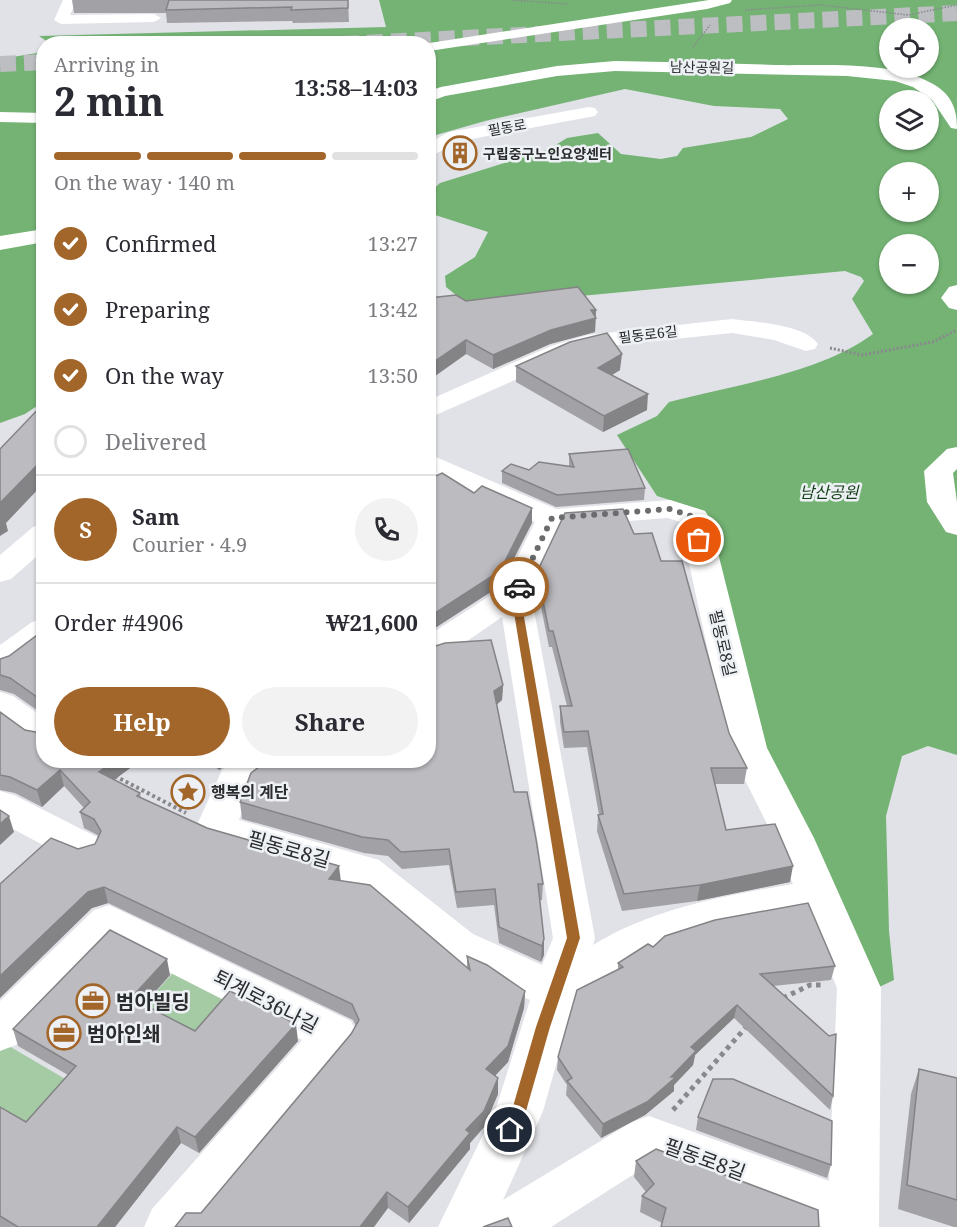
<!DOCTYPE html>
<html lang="en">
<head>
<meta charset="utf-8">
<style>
  :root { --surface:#fff; --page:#f2f2f3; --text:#2b2b33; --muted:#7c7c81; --line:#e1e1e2; --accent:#a3662a }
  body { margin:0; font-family:"Noto Serif","Noto Sans KR",serif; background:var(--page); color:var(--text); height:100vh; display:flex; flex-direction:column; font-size:22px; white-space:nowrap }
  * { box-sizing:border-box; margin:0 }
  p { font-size:20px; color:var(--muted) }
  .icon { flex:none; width:33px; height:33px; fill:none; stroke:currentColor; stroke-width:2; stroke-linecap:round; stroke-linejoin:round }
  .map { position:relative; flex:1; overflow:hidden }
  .side { position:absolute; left:36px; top:36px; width:400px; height:732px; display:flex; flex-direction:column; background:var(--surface); border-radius:24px; box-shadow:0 2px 4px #0004 }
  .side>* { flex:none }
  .buttons { position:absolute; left:879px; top:18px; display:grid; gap:12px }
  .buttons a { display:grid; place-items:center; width:60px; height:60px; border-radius:50%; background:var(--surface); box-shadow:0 2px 4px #0004; font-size:30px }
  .pin { position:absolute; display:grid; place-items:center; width:51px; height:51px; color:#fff; margin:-26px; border:3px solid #fff; border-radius:50%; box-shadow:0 2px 6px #0007 }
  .courier { position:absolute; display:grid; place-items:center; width:60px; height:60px; margin:-30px; border:4px solid #a3662a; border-radius:50%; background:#fff; color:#222; box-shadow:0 2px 8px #0007 }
  .head em { font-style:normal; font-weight:700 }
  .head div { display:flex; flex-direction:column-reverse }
  .head { display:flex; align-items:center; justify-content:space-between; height:102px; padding:0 18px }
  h1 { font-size:39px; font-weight:700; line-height:45px }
  .bar { display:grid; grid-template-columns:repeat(4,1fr); gap:9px 6px; align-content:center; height:72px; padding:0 18px }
  .bar i { height:8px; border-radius:4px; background:var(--line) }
  .bar .current { background:var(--accent) }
  .bar p { grid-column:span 4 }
  .line { display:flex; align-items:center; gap:15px; padding:0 18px; border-top:2px solid var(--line) }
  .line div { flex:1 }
  .round { display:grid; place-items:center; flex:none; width:63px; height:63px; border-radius:32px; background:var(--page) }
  ol { padding:0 18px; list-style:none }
  li { display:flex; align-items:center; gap:18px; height:66px }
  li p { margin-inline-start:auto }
  li .icon { padding:6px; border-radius:50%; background:var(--accent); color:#fff; stroke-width:4 }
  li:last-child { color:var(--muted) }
  li i { width:33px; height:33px; border:3px solid var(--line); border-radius:50% }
  .action { display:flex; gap:12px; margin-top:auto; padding:12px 18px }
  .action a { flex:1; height:69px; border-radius:36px; background:var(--accent); color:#fff; font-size:24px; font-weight:700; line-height:69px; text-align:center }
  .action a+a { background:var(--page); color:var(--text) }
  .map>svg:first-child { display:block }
  .green { fill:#a4cba4 }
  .forest { fill:#74b374; fill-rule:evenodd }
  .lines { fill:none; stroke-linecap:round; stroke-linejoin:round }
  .major-tunnel { stroke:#bcbec2; stroke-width:16; stroke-dasharray:16 8; stroke-linecap:butt }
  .path-far3 { stroke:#88898c; stroke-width:1.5; stroke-dasharray:1.5 1.5; stroke-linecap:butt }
  .path-far2 { stroke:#88898c; stroke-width:3; stroke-dasharray:2 2; stroke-linecap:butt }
  .path-far1 { stroke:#88898c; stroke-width:4; stroke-dasharray:3 3; stroke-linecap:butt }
  .path { stroke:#88898c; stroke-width:5; stroke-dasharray:4.5 4.5; stroke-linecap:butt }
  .minor { fill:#fff; fill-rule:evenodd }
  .wall { fill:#a2a1a5 }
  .shaded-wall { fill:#848386 }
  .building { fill:#bcbbc0; stroke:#848386; stroke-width:1.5 }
  .route { fill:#a3662a }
  .done { stroke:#6a6c6e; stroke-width:6; stroke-dasharray:0 10.8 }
  .labels { text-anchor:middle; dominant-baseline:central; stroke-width:5; stroke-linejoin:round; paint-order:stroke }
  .far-street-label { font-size:14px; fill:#2b2c2d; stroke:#edf0f4 }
  .far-poi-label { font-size:14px; font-weight:bold; fill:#2b2c2d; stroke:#edf0f4; text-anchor:start }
  .park-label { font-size:16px; font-style:italic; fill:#113e14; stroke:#edf0f4 }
  .street-label { font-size:16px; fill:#2b2c2d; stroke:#edf0f4 }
  .poi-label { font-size:16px; font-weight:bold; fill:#2b2c2d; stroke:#edf0f4; text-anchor:start }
  .near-street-label { font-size:20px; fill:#2b2c2d; stroke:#edf0f4 }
  .near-poi-label { font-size:20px; font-weight:bold; fill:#2b2c2d; stroke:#edf0f4; text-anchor:start }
</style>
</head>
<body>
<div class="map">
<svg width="957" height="1227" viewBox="0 0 957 1227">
  <rect width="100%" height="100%" fill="#e0e2e7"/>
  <g class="green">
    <path d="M 180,965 L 242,997 L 138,1117 L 77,1080 Z"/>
    <path d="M 2,1042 L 67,1080 L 24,1128 L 0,1114 L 0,1045 Z"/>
  </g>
  <g class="forest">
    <path d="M 379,0 L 957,0 L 957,755 L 928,746 L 902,756 L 886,816 L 889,931 L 894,980 L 875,989 L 753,724 L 705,511 L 657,496 L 617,435 L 657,416 L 669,402 C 734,385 818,374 873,334 L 852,299 L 864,281 L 861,277 L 845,271 L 538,300 L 451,305 L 456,295 L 446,287 L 445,276 L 475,257 L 488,232 L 429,213 L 429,193 L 440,183 L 549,149 L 567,138 L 598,133 L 621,154 L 661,159 L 677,156 L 683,148 L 751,137 L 788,119 L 780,109 L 714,106 L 625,89 L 485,121 L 429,137 L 429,44 L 51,44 L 39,36 L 386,27 ZM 890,28 L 928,28 L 928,68 L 890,68 ZM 890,100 L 928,100 L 928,140 L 890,140 ZM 890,172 L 928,172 L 928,212 L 890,212 ZM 890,244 L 928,244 L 928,284 L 890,284 Z"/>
    <path d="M 43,52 L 43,402 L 25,414 L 0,423 L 0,59 Z"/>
  </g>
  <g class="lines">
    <g class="major-tunnel">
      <path d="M 343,44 L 957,13"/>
      <path d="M 0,64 L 44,62"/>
    </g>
    <g class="path-far3">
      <path d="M 512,0 L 568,4"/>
      <path d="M 745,10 L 820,5 L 908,15 L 957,5"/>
      <path d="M 693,47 L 710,25"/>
    </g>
    <path class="path-far2" d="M 830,348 L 862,355 L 933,342 L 957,330"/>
    <path class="path-far1" d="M 115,776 L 186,813"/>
    <g class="path">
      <path d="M 783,998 L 810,985 L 821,985"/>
      <path d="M 673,1110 L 747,1026"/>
    </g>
    <g class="minor">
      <path d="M 63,0 L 77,0 L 70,15 L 154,14 L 161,18 L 154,22 L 61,24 L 54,20 Z"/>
      <path d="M 709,0 L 732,0 L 730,3 L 707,9 L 429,51 L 429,44 L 423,44 Z"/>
      <path d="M 615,61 C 668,62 722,63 775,65 C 822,66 892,60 933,84 C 952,95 957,109 957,129 L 951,128 L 932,100 L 913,87 L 895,81 L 847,76 L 615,71 L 557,76 L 445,96 L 429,102 L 429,91 L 441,87 L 557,66 Z"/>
      <path d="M 589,107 L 595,108 L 598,112 L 595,116 L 461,141 L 429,157 L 429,143 L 449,132 Z"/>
      <path d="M 0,112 L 44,113 L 44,123 L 0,122 Z"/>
      <path d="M 44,229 L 44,242 L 0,250 L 0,236 Z"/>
      <path d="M 957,285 L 957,310 L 949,308 L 941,298 L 949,287 Z"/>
      <path d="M 732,319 C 754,322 805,324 818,344 L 815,349 L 806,351 L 774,340 L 732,333 L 599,347 L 569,356 L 429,418 L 429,400 L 551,346 L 588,335 Z"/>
      <path d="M 957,447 L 957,469 L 953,473 L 957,502 L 957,535 L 946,532 L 927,502 L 924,471 L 947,449 Z"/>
      <path d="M 429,454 L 556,509 L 670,500 L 705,511 L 709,517 L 767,748 L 814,838 L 881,988 L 879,1227 L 823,1227 L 653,1162 L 551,1227 L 438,1227 L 496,1108 L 530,1000 L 443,958 L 352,883 L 278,863 L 202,837 L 196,827 L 222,770 L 236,760 L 282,760 L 277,769 L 251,788 L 239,820 L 379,860 L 473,934 L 542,965 L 553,938 L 502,617 L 441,659 L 429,662 L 429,635 L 502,588 L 535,522 L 429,474 ZM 668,518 L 680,522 L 729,748 L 774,838 L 793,884 C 724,896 654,908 593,945 L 595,938 L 531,594 L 563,526 ZM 806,914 L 837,988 L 829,1181 L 649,1116 L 632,1122 L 503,1200 L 543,1111 L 574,1002 L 651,952 L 712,931 Z"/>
      <path d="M 44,524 L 44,550 L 11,579 L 0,582 L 0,555 L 33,527 Z"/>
      <path d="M 44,619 L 44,646 L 12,670 L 0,673 L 0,645 L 32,622 Z"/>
      <path d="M 0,692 L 13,696 L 44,718 L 44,747 L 31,744 L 0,723 Z"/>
      <path d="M 0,791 L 14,795 L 97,837 L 103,848 L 97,859 L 83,863 L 69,859 L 0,822 Z"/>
      <path d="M 109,905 L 351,1021 L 358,1035 L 351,1049 L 203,1227 L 144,1227 L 152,1209 L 302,1040 L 114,944 L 16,1045 L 0,1051 L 0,1001 L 94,910 Z"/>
    </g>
  </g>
  <g class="wall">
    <path d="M 72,0 L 348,0 L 349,22 L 293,23 L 292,21 L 167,23 L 166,13 L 74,13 Z"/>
    <path d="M 466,301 L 596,310 L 595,332 L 550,344 L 493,369 L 466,354 L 435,376 Z"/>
    <path d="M 516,366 L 620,370 L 612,375 L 647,410 L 603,432 L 516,382 Z"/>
    <path d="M 569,454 L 645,488 L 644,500 L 556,507 L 502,483 L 502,471 L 529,470 L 569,466 Z"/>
    <path d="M 634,534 L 661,561 L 729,733 L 747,768 L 744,784 L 715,784 L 726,830 L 790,882 L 697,901 L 622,911 L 597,831 L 598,815 L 599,815 L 587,747 L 564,748 L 560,722 L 560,706 L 567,706 L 552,647 L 549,647 L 537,587 L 537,572 Z"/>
    <path d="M 41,632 L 44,760 L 141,760 L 114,780 L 140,793 L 141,798 L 207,828 L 341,880 L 467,968 L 467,956 L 525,991 L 524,1008 L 508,1062 L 495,1076 L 498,1094 L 484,1127 L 470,1143 L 470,1149 L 409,1223 L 388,1208 L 201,1213 L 351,1034 L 356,1026 L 353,1020 L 108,903 L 92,908 L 78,849 L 95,844 L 99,836 L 84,828 L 80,812 L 84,808 L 64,786 L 42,807 L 15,793 L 0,790 L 0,712 L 25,730 L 41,733 L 41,713 L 14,694 L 0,690 L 0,659 L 9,656 Z"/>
    <path d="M 503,685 L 502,700 L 496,705 L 514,792 L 543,884 L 542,900 L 540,900 L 544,955 L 541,962 L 499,943 L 494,905 L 457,908 L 449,865 L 402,869 L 388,856 L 364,853 L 242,819 L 240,802 Z"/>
    <path d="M 206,760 L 232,760 L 219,770 Z"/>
    <path d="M 653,947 L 835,966 L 831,980 L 773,986 L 833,1096 L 830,1110 L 734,1018 L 695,1055 L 693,1065 L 674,1085 L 674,1091 L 645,1115 L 601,1138 L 566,1095 L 567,1085 L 557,1070 L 558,1057 L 618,969 L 618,963 Z"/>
    <path d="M 170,975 L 144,1005 L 195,1031 L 298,1041 L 199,1153 L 181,1143 L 115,1227 L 0,1227 L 0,1107 L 26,1122 L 68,1075 L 18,1046 L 13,1029 Z"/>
    <path d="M 919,1069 L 957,1078 L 957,1227 L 954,1227 L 898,1209 L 911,1094 Z"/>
    <path d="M 698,1117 L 831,1165 L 827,1178 L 696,1130 Z"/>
    <path d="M 636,1161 L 819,1227 L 662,1223 L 640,1212 L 642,1196 L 646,1192 L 634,1177 Z"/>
  </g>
  <g class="shaded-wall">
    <path d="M 591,310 L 596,310 L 595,332 L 550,344 L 493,369 L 493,355 Z"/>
    <path d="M 466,340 L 466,354 L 435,376 L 429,378 L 429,364 Z"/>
    <path d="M 622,354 L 620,370 L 597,384 L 598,368 Z"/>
    <path d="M 648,394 L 647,410 L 603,432 L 604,416 Z"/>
    <path d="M 44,458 L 44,483 L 6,523 L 8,531 L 0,536 L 0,503 Z"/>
    <path d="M 532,508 L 532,523 L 500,586 L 429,632 L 429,617 Z"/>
    <path d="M 503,685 L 502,700 L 494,707 L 494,691 Z"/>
    <path d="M 115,760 L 141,760 L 103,788 L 99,772 Z"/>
    <path d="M 218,760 L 232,760 L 219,770 Z"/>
    <path d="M 60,770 L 64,786 L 42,807 L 37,790 Z"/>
    <path d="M 9,816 L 14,832 L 0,845 L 0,824 Z"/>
    <path d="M 339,866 L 341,882 L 329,879 Z"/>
    <path d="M 793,866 L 790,882 L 697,901 L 700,885 Z"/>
    <path d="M 104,887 L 108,903 L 92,908 L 0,998 L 0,976 L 88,892 Z"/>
    <path d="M 544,939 L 544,955 L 541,962 L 542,946 Z"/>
    <path d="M 167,959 L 170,975 L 135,1014 L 131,998 Z"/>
    <path d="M 525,991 L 524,1008 L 508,1062 L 486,1085 L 486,1069 Z"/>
    <path d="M 737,1005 L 734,1018 L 695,1055 L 693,1065 L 674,1085 L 674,1091 L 645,1115 L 601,1138 L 603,1124 L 671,1077 L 691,1047 Z"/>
    <path d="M 296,1024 L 298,1041 L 199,1153 L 195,1137 Z"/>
    <path d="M 498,1078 L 498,1094 L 484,1127 L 470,1143 L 470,1149 L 409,1223 L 408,1207 L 466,1130 Z"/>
    <path d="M 177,1127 L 181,1143 L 115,1227 L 97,1227 Z"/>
    <path d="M 387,1192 L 388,1208 L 374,1227 L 360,1227 Z"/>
  </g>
  <g class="building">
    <path d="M 169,0 L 348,0 L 348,8 L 291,10 L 292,7 L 166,10 Z"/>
    <path d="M 578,287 L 596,310 L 591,310 L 596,318 L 551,330 L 493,355 L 466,340 L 435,361 L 429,364 L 429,298 L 456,295 L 466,301 Z"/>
    <path d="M 607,333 L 622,354 L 598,368 L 648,394 L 604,416 L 516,366 L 570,342 Z"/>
    <path d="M 44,403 L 44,458 L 0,503 L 0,449 Z"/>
    <path d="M 628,449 L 645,488 L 557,495 L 502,471 L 511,464 L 529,470 L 539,462 L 574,467 L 569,454 Z"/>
    <path d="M 442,473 L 474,493 L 482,486 L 532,508 L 500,571 L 429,617 L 429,479 Z"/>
    <path d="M 623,509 L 634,534 L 652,533 L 661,561 L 682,561 L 729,733 L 747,768 L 711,768 L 726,830 L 775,824 L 793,866 L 700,885 L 624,894 L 598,815 L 603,814 L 588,731 L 564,732 L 560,706 L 572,706 L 553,631 L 549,631 L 537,572 L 565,513 Z"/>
    <path d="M 44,620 L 44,760 L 115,760 L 99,772 L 140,793 L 137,796 L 207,828 L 339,866 L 329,879 L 370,885 L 470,970 L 467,956 L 487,965 L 525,991 L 508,1046 L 486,1069 L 498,1078 L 484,1111 L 466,1130 L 470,1133 L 408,1207 L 387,1192 L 360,1227 L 175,1227 L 186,1213 L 201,1213 L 351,1034 L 359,1020 L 352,1004 L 104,887 L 88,892 L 0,976 L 0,884 L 51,838 L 78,849 L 95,844 L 101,831 L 94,819 L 80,812 L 90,802 L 60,770 L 37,790 L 10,777 L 0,775 L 0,712 L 25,730 L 41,733 L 41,700 L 10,678 L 0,675 L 0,659 L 9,656 L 41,632 L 42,621 Z"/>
    <path d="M 491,640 L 503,685 L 494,691 L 514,792 L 527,792 L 536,839 L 543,884 L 538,884 L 544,939 L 542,946 L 499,927 L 495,889 L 456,892 L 449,849 L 401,852 L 388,840 L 362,837 L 240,802 L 251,773 L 268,760 L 429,760 L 429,648 L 445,643 Z"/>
    <path d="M 0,810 L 9,816 L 0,824 Z"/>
    <path d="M 808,903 L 835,966 L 760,974 L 829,1036 L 836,1034 L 833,1096 L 737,1005 L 691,1047 L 696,1051 L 671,1077 L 676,1077 L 647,1102 L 603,1124 L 567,1081 L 572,1078 L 558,1057 L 577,990 L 623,967 L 618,963 L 648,944 L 653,947 L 665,936 L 715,920 Z"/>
    <path d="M 110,930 L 167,959 L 131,998 L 195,1031 L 230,991 L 296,1024 L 195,1137 L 177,1127 L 97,1227 L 18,1227 L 0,1216 L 0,1107 L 26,1122 L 76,1066 L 13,1029 Z"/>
    <path d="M 919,1069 L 957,1078 L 957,1200 L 907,1185 Z"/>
    <path d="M 713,1079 L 733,1079 L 832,1121 L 831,1165 L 698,1117 Z"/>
    <path d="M 656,1149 L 818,1210 L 819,1227 L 661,1227 L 666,1208 L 642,1196 L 654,1184 L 636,1161 Z"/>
    <path d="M 508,1218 L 512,1227 L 483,1227 Z"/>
  </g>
  <path class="route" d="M 519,584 L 524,587 L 520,594 L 580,938 L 550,1027 L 526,1111 L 515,1135 L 510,1137 L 502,1130 L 512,1110 L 536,1027 L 567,938 L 511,594 Z"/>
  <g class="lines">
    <path class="done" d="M 519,587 L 552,518 L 670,509 L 694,517 L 699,540"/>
  </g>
  <defs>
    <g id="building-ring" transform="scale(1.725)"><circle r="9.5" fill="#edf0f4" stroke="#a3662a" stroke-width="1.5"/><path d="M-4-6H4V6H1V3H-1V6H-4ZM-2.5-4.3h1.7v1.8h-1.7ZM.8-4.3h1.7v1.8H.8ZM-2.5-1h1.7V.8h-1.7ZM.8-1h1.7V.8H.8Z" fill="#a3662a"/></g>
    <g id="sight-ring" transform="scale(1.725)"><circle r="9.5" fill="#edf0f4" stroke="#a3662a" stroke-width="1.5"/><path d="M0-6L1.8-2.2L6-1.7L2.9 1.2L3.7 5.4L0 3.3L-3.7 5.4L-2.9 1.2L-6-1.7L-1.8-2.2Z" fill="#a3662a"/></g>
    <g id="office-ring" transform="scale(1.725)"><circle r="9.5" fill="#edf0f4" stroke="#a3662a" stroke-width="1.5"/><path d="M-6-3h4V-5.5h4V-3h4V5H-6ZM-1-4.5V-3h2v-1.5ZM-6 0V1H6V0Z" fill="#a3662a"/></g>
  </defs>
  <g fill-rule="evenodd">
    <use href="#building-ring" x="460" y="153"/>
    <use href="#sight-ring" x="188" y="792"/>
    <use href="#office-ring" x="93" y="1001"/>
    <use href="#office-ring" x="64" y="1033"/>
  </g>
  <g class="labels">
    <g class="far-street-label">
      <text transform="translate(702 67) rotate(1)">남산공원길</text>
      <text transform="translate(507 127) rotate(-10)">필동로</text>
      <text transform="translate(648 334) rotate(-7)">필동로6길</text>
    </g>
    <g class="far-poi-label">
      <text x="483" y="153">구립중구노인요양센터</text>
    </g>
    <g class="park-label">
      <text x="829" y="492">남산공원</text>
    </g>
    <g class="street-label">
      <text transform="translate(723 643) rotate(77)">필동로8길</text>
    </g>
    <g class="poi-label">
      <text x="211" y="792">행복의 계단</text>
    </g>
    <g class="near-street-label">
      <text transform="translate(289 849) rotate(16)">필동로8길</text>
      <text transform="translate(266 1001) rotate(27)">퇴계로36나길</text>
      <text transform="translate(705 1159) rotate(20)">필동로8길</text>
    </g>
    <g class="near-poi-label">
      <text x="116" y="1001">범아빌딩</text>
      <text x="87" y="1033">범아인쇄</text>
    </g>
  </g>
</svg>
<div class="buttons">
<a><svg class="icon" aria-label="locate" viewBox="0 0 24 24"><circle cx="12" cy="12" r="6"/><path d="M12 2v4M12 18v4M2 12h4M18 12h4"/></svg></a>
<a><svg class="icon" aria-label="layers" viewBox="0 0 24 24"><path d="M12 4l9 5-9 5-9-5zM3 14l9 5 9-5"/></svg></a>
<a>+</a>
<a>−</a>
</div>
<div class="pin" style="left:699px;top:540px;background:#ea580c"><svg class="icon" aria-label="bag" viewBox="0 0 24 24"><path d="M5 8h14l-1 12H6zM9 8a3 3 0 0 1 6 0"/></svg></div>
<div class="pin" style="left:510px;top:1130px;background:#1f2937"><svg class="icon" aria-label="home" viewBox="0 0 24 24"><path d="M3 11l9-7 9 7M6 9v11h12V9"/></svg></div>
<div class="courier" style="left:519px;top:587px"><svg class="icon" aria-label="car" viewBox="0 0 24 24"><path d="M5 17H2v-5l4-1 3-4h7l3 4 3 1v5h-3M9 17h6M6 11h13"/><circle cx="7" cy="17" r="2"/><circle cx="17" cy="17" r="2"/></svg></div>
<section class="side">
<div class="head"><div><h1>2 min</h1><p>Arriving in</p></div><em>13:58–14:03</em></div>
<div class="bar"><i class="current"></i><i class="current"></i><i class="current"></i><i></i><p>On the way · 140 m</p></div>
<ol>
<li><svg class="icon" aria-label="check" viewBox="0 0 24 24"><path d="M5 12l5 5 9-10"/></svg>Confirmed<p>13:27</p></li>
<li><svg class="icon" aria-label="check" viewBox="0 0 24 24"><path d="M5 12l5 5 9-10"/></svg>Preparing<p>13:42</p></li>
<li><svg class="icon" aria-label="check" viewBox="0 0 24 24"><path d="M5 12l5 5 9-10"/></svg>On the way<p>13:50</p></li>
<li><i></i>Delivered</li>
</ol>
<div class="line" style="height:108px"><b class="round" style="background:var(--accent);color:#fff">S</b><div><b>Sam</b><p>Courier · 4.9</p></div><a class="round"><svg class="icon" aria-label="phone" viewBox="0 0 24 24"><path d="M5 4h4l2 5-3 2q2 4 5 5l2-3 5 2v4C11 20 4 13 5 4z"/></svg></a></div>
<div class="line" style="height:78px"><div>Order #4906</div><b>₩21,600</b></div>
<div class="action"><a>Help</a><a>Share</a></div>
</section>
</div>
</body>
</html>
